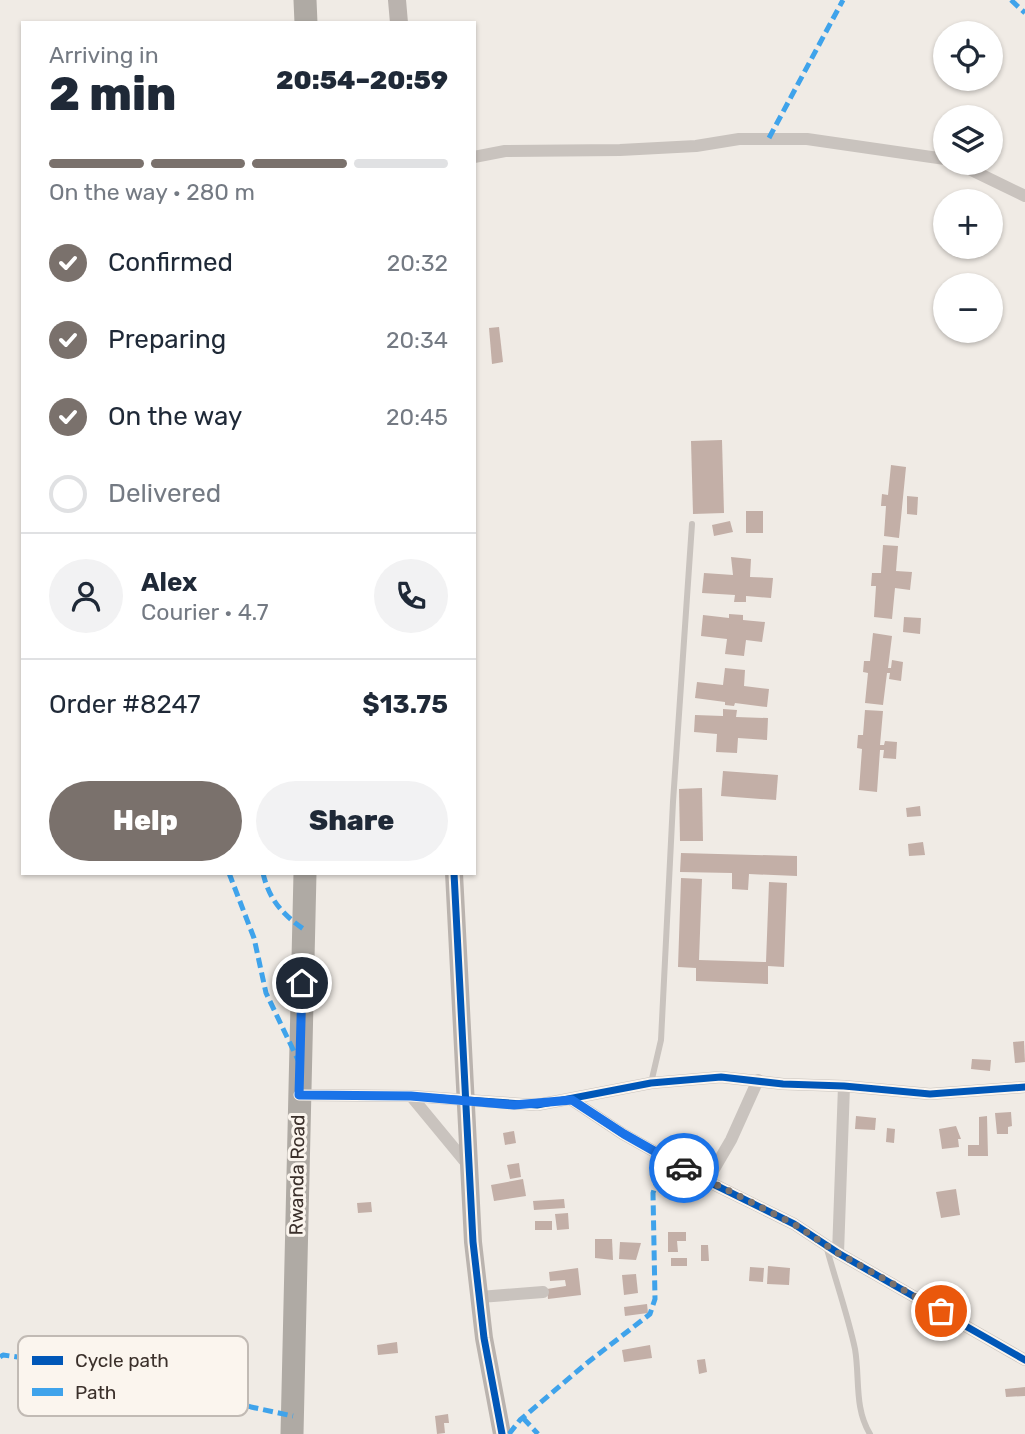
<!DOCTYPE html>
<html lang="en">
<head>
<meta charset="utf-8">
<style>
  :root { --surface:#fff; --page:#f2f2f3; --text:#1f2937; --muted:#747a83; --line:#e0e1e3; --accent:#7a716c }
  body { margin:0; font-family:Rubik,sans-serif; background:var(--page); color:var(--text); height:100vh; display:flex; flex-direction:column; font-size:26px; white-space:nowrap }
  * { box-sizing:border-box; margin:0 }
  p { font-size:23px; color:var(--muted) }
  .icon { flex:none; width:38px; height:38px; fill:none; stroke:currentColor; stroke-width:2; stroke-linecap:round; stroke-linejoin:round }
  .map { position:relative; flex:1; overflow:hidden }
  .panel { position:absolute; left:21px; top:21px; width:455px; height:854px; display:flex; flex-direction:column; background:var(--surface); border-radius:0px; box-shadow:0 2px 5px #0004 }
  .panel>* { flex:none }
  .buttons { position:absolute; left:933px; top:21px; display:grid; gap:14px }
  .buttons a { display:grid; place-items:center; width:70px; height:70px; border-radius:50%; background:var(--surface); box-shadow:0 2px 5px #0004; font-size:35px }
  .pin { position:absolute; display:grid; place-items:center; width:60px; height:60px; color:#fff; margin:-30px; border:4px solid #fff; border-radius:50%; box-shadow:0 2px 7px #0007 }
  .courier { position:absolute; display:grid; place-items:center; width:70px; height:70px; margin:-35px; border:5px solid #1a73e8; border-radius:50%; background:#fff; color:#222; box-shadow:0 2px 9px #0007 }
  .headline em { font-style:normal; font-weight:800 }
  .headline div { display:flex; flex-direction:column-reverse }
  .headline { display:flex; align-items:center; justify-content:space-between; height:119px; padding:0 28px }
  h1 { font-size:46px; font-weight:800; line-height:52px }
  .bar { display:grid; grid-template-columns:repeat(4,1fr); gap:10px 7px; align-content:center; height:84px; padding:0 28px }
  .bar i { height:9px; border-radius:5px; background:var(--line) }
  .bar .active { background:var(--accent) }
  .bar p { grid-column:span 4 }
  .line { display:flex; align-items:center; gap:18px; padding:0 28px; border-top:2px solid var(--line) }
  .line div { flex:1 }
  .round { display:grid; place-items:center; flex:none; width:74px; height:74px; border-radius:37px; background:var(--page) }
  ol { padding:0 28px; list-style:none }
  li { display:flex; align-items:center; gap:21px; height:77px }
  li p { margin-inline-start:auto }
  li .icon { padding:7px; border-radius:50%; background:var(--accent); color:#fff; stroke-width:4 }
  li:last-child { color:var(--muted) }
  li i { width:38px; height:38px; border:4px solid var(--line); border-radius:50% }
  .button { display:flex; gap:14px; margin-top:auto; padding:14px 28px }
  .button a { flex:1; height:80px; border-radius:42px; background:var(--accent); color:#fff; font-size:28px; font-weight:800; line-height:80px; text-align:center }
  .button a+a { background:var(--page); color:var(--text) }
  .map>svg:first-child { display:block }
  .building { fill:#c3afa7 }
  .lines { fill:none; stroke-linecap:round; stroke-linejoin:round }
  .lane { stroke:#c9c3be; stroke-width:6 }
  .street { stroke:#c9c3be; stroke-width:12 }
  .secondary { stroke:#bab3ae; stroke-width:18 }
  .highway { stroke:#afaaa4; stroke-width:23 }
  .quiet { stroke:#3fa3eb; stroke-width:5; stroke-dasharray:10 5; stroke-linecap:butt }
  .cycleway-casing { stroke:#fbf5ee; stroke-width:11 }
  .cycleway { stroke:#0057b8; stroke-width:7 }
  .done { stroke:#7a716c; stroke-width:7; stroke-dasharray:0 12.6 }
  .route { stroke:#1a73e8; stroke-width:9 }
  .labels { text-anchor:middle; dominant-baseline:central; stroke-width:6; stroke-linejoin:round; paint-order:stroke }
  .street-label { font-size:19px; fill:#3b302b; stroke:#fbf5ee }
  .key { fill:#fbf5ee; stroke:#c1bab4; stroke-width:2 }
  .key-label { font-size:19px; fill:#3b302b }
</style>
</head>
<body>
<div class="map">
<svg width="1025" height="1434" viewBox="0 0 1025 1434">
  <rect width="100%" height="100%" fill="#f0ebe5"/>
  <g class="building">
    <path d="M 499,327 L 503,362 L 492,364 L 489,328 Z"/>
    <path d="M 722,440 L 724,513 L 693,514 L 691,441 Z"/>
    <path d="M 891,465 L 906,467 L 899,538 L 884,536 L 886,506 L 881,506 L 882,494 L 888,495 Z"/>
    <path d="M 907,496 L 918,497 L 917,515 L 907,514 Z"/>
    <rect x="746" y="511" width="17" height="22"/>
    <path d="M 730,521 L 733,532 L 714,536 L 712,525 Z"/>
    <path d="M 883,545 L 898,546 L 896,571 L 912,572 L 910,590 L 895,588 L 892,619 L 874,617 L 876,586 L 871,586 L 872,573 L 881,573 Z"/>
    <path d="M 731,557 L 751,559 L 750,577 L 773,578 L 771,598 L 746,596 L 746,602 L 734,602 L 735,595 L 702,593 L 704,573 L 733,575 Z"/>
    <path d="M 729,614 L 743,615 L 743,620 L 765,622 L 762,642 L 746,640 L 744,656 L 725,654 L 727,639 L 701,636 L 703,615 L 729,618 Z"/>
    <path d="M 904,617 L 921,618 L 920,634 L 903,632 Z"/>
    <path d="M 873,633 L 892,636 L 888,668 L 891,668 L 892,660 L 903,662 L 901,681 L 889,679 L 890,673 L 887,673 L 883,705 L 865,703 L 868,673 L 863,672 L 864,661 L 870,661 Z"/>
    <path d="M 725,668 L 745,670 L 744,686 L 769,689 L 767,707 L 735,703 L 734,706 L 725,705 L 725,702 L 695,698 L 697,682 L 723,685 Z"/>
    <path d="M 723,709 L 737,710 L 736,717 L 768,718 L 767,740 L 738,738 L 737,753 L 716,752 L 717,734 L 694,732 L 695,715 L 723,716 Z"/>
    <path d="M 865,710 L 883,711 L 880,745 L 884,745 L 885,741 L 897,742 L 896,759 L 883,758 L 884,750 L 880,750 L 877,792 L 859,790 L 862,749 L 857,748 L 858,735 L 863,735 Z"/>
    <path d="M 723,771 L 778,775 L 776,800 L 721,796 Z"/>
    <path d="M 702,788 L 703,841 L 680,841 L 679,789 Z"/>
    <path d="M 920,806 L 921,816 L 907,817 L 906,808 Z"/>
    <path d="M 923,842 L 925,855 L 909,856 L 908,844 Z"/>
    <path d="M 681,853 L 797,856 L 797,876 L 749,874 L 748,890 L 732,889 L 732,873 L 680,872 Z"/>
    <path d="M 681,878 L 702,879 L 699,960 L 766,962 L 769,882 L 787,883 L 784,967 L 768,966 L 768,984 L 696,981 L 696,968 L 678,967 Z"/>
    <path d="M 1024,1041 L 1025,1062 L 1015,1063 L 1013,1042 Z"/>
    <path d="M 972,1059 L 991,1060 L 990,1071 L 971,1069 Z"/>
    <path d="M 1011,1112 L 1012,1126 L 1008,1127 L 1008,1134 L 997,1134 L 995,1113 Z"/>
    <path d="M 856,1116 L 876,1118 L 875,1130 L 855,1129 Z"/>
    <path d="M 987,1116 L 988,1156 L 968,1156 L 968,1145 L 979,1145 L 979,1117 Z"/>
    <path d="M 956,1126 L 961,1139 L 958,1139 L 959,1147 L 942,1149 L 939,1129 Z"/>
    <path d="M 887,1128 L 895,1129 L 894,1143 L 886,1142 Z"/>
    <path d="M 514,1131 L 516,1143 L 505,1145 L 503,1133 Z"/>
    <path d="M 519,1163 L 521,1177 L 510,1179 L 507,1165 Z"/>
    <path d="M 523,1179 L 526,1196 L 494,1201 L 491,1185 Z"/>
    <path d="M 956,1189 L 960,1215 L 941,1218 L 936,1192 Z"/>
    <path d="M 564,1199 L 565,1208 L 534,1210 L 533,1201 Z"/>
    <path d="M 371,1202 L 372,1212 L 358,1213 L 357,1203 Z"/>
    <path d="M 568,1213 L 569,1229 L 557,1230 L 555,1214 Z"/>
    <rect x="535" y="1221" width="17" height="9"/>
    <path d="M 668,1232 L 686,1232 L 686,1241 L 677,1241 L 678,1252 L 668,1252 Z"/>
    <path d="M 595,1239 L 612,1239 L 613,1260 L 595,1258 Z"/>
    <path d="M 620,1242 L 641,1243 L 636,1260 L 619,1259 Z"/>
    <path d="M 701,1245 L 708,1245 L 709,1261 L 701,1261 Z"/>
    <rect x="671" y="1258" width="16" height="8"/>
    <path d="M 768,1266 L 790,1268 L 789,1285 L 767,1284 Z"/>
    <path d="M 750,1267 L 764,1268 L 763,1282 L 749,1281 Z"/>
    <path d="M 578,1268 L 581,1295 L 548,1299 L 547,1289 L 566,1286 L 565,1280 L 550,1281 L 549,1272 Z"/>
    <path d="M 636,1274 L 638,1293 L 624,1295 L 622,1275 Z"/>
    <path d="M 647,1304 L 648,1313 L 625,1316 L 624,1307 Z"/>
    <path d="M 397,1342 L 398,1353 L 378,1355 L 377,1345 Z"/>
    <path d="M 650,1345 L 652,1358 L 624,1362 L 622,1350 Z"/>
    <path d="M 705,1359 L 707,1372 L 699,1374 L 697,1360 Z"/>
    <path d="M 1025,1387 L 1025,1396 L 1006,1397 L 1005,1389 Z"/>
    <path d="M 448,1414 L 449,1423 L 444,1423 L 445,1433 L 437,1434 L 435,1416 Z"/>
  </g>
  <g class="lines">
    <g class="lane">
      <path d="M 651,1083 L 661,1040 L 673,802 L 692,524"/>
      <path d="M 827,1249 C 836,1282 848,1316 855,1349 C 860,1378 854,1408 870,1434"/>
    </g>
    <g class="street">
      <path d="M 474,157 L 505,151 L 620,150 L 696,146 L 739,139 L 807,139 L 945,159"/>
      <path d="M 957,163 L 1025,196"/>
      <path d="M 299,1095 L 411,1096 L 537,1105 L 651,1083 L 721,1077 L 783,1084 L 844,1086 L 930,1094 L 1025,1087"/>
      <path d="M 411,1096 L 468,1165"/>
      <path d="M 572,1100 L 623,1134 L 707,1181 L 794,1224 L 838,1253 L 1025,1360"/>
      <path d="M 707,1181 L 731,1140 L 758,1080"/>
      <path d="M 838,1253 L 844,1086"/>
      <path d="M 480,1297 L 543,1292"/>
    </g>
    <g class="secondary">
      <path d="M 397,0 L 399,23"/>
      <path d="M 454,873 L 473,1242 L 484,1338 L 502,1434"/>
    </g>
    <g class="highway">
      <path d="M 305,0 L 306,23"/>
      <path d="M 292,1434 L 305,873"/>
    </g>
    <g class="quiet">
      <path d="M 1011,0 L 1025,13"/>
      <path d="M 769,138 L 843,0"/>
      <path d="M 229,873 L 254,938 L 266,993 L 299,1062"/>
      <path d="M 263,873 C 269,900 283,915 305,930"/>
      <path d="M 0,1357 L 3,1355 L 82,1366 L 210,1392 L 251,1407 L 293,1416"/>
      <path d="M 523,1418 L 538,1434"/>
      <path d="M 509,1434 L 520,1420 L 587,1363 L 650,1314 L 655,1299 L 653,1193 L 657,1181 L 675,1163"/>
    </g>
    <g class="cycleway-casing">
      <g id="cycleway">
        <path d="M 454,873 L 473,1242 L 484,1338 L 502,1434"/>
        <path d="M 299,1095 L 411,1096 L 537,1105 L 651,1083 L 721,1077 L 783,1084 L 844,1086 L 930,1094 L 1025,1087"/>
        <path d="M 572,1100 L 623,1134 L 707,1181 L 794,1224 L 838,1253 L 1025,1360"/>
      </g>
    </g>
    <use href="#cycleway" class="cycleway"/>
  </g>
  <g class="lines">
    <path class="done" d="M 684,1168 L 794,1224 L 838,1253 L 941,1311"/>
    <path class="route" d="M 302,983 L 299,1095 L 411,1096 L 514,1105 L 572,1100 L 624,1134 L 684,1168"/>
  </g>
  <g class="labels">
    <g class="street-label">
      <text transform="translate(297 1175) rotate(-89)">Rwanda Road</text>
    </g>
  </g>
  <rect x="18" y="1336" width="230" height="80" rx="10" class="key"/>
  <rect x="32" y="1356" width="31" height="9" fill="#0057b8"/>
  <rect x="32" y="1388" width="31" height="8" fill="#3fa3eb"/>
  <g class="key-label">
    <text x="75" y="1367">Cycle path</text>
    <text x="75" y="1399">Path</text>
  </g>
</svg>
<div class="buttons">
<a><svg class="icon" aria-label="locate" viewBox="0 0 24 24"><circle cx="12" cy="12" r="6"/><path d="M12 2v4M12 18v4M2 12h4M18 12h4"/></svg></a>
<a><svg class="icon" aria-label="layers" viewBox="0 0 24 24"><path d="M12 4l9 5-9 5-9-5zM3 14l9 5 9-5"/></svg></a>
<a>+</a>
<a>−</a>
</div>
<div class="pin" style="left:941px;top:1311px;background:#ea580c"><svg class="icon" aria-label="bag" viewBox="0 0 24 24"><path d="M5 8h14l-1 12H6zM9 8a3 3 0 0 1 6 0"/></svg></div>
<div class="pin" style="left:302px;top:983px;background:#1f2937"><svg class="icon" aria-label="home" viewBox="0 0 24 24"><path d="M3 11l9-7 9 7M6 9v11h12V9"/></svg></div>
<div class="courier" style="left:684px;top:1168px"><svg class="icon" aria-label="car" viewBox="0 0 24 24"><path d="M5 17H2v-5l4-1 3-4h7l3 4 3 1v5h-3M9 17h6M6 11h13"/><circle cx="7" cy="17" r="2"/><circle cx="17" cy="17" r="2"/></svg></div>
<section class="panel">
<div class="headline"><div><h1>2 min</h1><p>Arriving in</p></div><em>20:54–20:59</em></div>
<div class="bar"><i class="active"></i><i class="active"></i><i class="active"></i><i></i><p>On the way · 280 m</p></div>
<ol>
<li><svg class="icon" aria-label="check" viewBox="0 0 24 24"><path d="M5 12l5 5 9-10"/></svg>Confirmed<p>20:32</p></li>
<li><svg class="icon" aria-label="check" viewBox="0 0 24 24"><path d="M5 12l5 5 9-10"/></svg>Preparing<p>20:34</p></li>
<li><svg class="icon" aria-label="check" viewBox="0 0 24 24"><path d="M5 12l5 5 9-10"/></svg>On the way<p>20:45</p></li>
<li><i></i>Delivered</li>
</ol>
<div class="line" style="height:126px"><a class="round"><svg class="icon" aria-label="person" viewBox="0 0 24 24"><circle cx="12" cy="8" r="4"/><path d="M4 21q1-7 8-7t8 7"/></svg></a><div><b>Alex</b><p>Courier · 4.7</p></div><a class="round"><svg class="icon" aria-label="phone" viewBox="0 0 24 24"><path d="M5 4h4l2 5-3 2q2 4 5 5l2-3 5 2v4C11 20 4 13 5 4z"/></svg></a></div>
<div class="line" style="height:91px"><div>Order #8247</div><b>$13.75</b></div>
<div class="button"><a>Help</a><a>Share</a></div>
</section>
</div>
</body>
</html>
